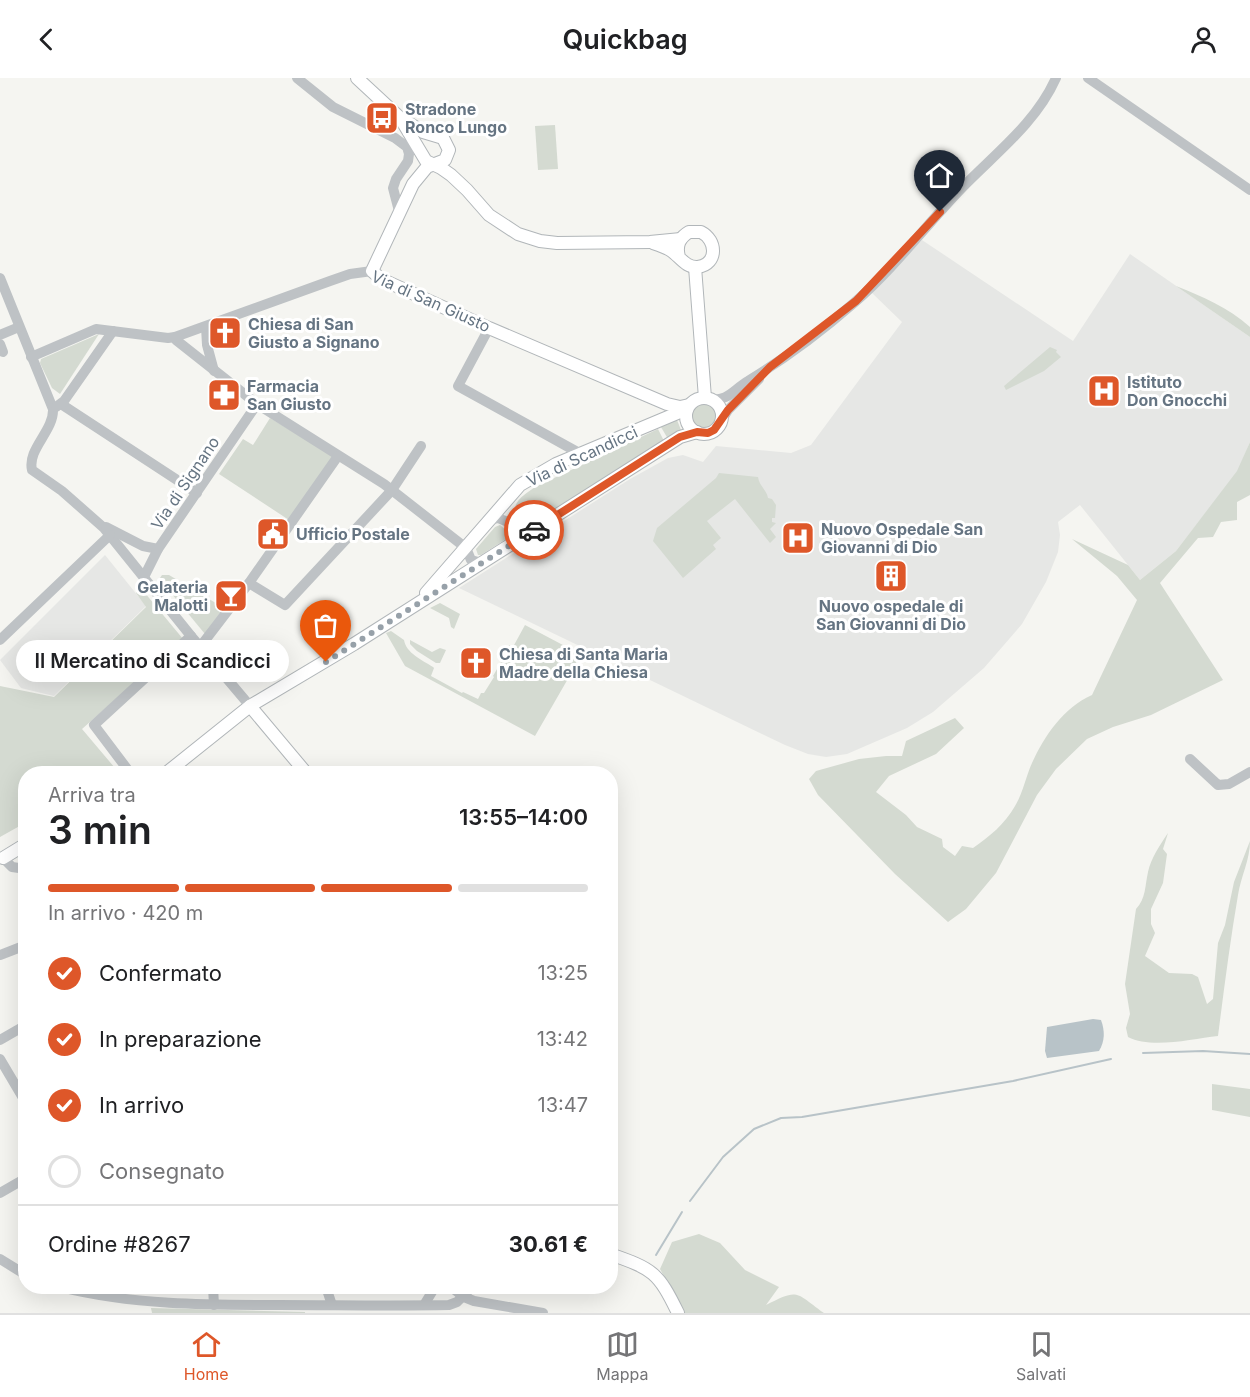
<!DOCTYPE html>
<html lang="it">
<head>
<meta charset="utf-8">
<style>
  :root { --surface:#fff; --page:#f2f2f2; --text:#202124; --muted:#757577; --line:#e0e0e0; --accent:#de5729 }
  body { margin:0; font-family:Inter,sans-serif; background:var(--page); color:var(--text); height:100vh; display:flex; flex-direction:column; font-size:22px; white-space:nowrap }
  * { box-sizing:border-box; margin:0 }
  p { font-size:20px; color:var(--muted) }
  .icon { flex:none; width:33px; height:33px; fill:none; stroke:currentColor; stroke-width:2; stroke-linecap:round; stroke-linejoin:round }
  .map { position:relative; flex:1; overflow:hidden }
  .sheet { position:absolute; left:18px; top:688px; width:600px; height:528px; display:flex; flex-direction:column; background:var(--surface); border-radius:24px; box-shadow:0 6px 24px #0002 }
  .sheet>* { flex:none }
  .pin { position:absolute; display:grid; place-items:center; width:51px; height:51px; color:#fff; margin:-62px -26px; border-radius:50% 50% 50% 0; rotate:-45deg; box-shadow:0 0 6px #0007 }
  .pin .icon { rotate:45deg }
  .courier { position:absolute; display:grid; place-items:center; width:60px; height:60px; margin:-30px; border:4px solid #de5729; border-radius:50%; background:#fff; color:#222; box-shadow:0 2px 8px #0007 }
  .bubble { position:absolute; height:42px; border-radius:21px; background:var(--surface); box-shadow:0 6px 24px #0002; font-size:20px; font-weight:600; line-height:42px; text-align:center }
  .head em { font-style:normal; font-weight:600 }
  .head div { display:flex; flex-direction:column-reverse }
  .head { display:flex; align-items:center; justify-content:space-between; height:102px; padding:0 30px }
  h1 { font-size:39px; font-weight:600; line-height:45px }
  .bar { display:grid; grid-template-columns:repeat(4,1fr); gap:9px 6px; align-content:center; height:72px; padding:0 30px }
  .bar i { height:8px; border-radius:4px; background:var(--line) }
  .bar .on { background:var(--accent) }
  .bar p { grid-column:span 4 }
  .line { display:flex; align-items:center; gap:15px; padding:0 30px; border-top:2px solid var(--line) }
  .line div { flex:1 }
  ol { padding:0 30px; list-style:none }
  li { display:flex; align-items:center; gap:18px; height:66px }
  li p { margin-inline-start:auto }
  li .icon { padding:6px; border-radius:50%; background:var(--accent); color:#fff; stroke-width:4 }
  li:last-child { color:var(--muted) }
  li i { width:33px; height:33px; border:3px solid var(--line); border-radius:50% }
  header { display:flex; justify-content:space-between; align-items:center; height:78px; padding:0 30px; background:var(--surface); font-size:27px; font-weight:600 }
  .tab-bar { display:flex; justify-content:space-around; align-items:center; height:84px; border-top:2px solid var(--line); background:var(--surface); font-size:16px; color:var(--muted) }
  .tab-bar a { display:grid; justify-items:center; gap:3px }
  .tab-bar .on { color:var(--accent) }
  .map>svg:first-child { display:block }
  .built { fill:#e6e7e5 }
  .green { fill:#d4dad1 }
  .water { fill:#b8c3c8 }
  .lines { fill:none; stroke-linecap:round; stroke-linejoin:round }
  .stream { stroke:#b8c3c8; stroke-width:2 }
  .major-casing { stroke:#b1b6b9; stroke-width:14 }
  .minor { stroke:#bec2c5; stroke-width:10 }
  .major { stroke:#fff; stroke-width:12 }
  .done { stroke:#97a1a9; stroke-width:6; stroke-dasharray:0 10.8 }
  .route { stroke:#de5729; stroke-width:8 }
  .labels { text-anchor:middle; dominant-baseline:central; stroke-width:6; stroke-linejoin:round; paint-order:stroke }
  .poi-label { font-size:16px; font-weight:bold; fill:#657482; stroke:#fff; text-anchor:start }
  .street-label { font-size:16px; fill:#657482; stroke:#fff }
</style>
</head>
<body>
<header><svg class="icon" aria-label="back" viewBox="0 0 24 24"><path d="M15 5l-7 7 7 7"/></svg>Quickbag<svg class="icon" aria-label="person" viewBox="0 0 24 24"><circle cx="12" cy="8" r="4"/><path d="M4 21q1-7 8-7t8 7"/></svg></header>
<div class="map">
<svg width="1250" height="1235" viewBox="0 0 1250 1235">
  <rect width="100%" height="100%" fill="#f5f5f1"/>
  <g class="built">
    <path d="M 922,162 L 1073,263 L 1130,176 L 1250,259 L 1250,364 L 1238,393 L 1176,473 L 1140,502 L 1080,427 L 1058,444 L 1060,457 L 1058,474 L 1046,504 L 1022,546 L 984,590 L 933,634 L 907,650 L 847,676 L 826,679 L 808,676 L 785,667 L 459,510 L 630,401 L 668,380 L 683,377 L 703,384 L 716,368 L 791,375 L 811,367 L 902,244 L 871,214 Z"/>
    <path d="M 105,477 L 146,528 L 54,618 L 21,610 L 0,582 Z"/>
  </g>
  <g class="green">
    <path d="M 555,47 L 558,91 L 538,92 L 535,48 Z"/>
    <path d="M 1176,208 C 1203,219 1228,229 1250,249 L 1250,259 Z"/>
    <path d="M 99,256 L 60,316 L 52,310 L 40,285 L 41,281 Z"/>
    <path d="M 1050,269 L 1057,272 L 1056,274 L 1061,279 L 1044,293 L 1006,312 L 1004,308 Z"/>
    <circle cx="704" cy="338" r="12"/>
    <path d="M 270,340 L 333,378 L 289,442 L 219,396 L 243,361 L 253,367 Z"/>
    <path d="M 677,342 L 681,352 L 668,361 L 661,349 Z"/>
    <path d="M 658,351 L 664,363 L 541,440 L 533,444 L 525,445 L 515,438 C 513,422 523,418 535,409 Z"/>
    <path d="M 1250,364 L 1250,417 L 1237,424 L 1237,442 L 1221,444 L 1213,459 L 1198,460 L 1160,505 L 1223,602 L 1151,637 L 1113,649 L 1087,661 L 1056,691 L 1037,717 L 996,795 L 966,831 L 948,844 L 895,796 L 818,717 L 809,701 L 816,693 L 859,681 L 886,678 L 902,678 L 906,663 L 955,640 L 964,650 L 936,676 L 889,698 L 876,714 L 906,737 L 917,749 L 942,761 L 943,769 L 955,778 L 962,768 L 973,770 C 989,759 1005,746 1015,728 C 1023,715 1026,698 1032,685 C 1044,658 1064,629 1092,617 L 1137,522 L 1117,498 L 1072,461 L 1128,487 L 1140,502 L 1176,473 L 1237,393 Z"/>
    <path d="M 719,395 L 758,399 C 759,408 767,412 768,420 L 772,421 L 776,427 L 775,440 L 772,440 L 772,444 L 776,445 L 770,451 L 776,459 L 770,465 L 735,421 L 707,443 L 721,460 L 713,467 L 716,471 L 683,500 L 653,463 L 657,450 L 716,400 Z"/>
    <path d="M 500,447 L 507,453 L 506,461 L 481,477 L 478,477 L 476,471 L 495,449 Z"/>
    <path d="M 162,497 L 169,497 L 224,530 L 205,556 L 162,504 L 160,500 Z"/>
    <path d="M 140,509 L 183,561 L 82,651 L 120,696 L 26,696 L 25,745 L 0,759 L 0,608 L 54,619 L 146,529 L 136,515 Z"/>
    <path d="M 440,525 L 460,536 L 454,551 L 451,549 L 449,540 L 430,530 Z"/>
    <path d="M 525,547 L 580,576 L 569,599 L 535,658 L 405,588 L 386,555 L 391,553 L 404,562 C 406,575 422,582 433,589 L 434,590 L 431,598 L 462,615 L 463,614 L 478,621 L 481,615 L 484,615 L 494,599 L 493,598 L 504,579 L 506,579 L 509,567 L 513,569 Z"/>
    <path d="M 410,562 L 432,574 L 440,570 L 446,572 L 440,585 L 436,585 L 417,573 L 410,566 Z"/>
    <path d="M 1168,755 L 1163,771 L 1167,776 L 1163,805 L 1151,831 L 1151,846 L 1155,855 L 1145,878 L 1169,895 L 1192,896 L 1198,899 L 1207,926 L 1213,921 L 1218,865 L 1225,847 L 1234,804 L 1250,763 C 1250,782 1241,798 1238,817 C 1230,864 1224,911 1218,958 C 1192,961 1151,971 1128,959 L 1126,950 L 1130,936 L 1125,906 L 1136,831 C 1146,821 1145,807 1148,794 C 1151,780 1160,767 1168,755 Z"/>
    <path d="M 1212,1006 L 1250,1011 L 1250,1039 L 1212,1032 Z"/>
    <path d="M 699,1156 L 720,1165 L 745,1192 L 779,1209 L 766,1227 C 799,1210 795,1214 824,1235 L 684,1235 L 660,1191 L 672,1164 Z"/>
    <path d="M 151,1230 L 305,1234 L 305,1235 L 152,1235 Z"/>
  </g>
  <path class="water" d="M 1093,941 L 1101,942 C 1105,953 1105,963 1099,973 L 1047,980 L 1045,973 L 1047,949 Z"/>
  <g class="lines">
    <g class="stream">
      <path d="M 1143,975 L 1203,973 L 1250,976"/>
      <path d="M 690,1123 L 723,1079 L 754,1051 L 781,1040 L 802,1039 L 1013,1003 L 1111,981"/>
      <path d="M 656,1177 L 682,1134"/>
    </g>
    <g class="major-casing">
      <g id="major">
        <path d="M 357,0 L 399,39 L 423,54 L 443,60 L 449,72 L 445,82 L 427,89 L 413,106 L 372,193 L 381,201 L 489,250 L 667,326 L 680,329 L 689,327"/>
        <path d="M 402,43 L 426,83 L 441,90 L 451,97 L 467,112 L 489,137 L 518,156 L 540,163 L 557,165 L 650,164 L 681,161"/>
        <path d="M 653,165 C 659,167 665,169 670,172 C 680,178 685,190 698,189 C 718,186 717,162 701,154 L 689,154 C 679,160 676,168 679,179"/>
        <path d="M 695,189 L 705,320"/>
        <circle cx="704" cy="338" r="18"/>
        <path d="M 426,515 L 520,407 L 556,386 L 687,331"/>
        <path d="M 250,628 L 307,696"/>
        <path d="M 165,696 L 250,628 L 354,566 L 680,359 L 697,354"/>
        <path d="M 3,780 L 26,766"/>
        <path d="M 610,1176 C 653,1191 658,1194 678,1235"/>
      </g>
    </g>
    <g class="minor">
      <path d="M 297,0 L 333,29 L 395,60 L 407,69 L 409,76 L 408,83 L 396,101 L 393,110 L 399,133"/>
      <path d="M 1088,0 L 1250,112"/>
      <path d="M 0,200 L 53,331 C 54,353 27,371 32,392 L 62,413 L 104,450 L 191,558 L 250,628"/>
      <path d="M 206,249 L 207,267 L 214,293"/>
      <path d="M 489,250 L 458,308 L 581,376"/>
      <path d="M 0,257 L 19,249"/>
      <path d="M 175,259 L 176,262 L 257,326 L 384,406 L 466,470 L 471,482 L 482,485"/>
      <path d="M 0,266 L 3,274"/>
      <path d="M 31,279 L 96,251 L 168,260 L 175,259 L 330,203 L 350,196 L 372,193"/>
      <path d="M 709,321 C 728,324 734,311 748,303 C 786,280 822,253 855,224 C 893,191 924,150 958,114 C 993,77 1035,47 1056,0"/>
      <path d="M 61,326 L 197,415"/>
      <path d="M 56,329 L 64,323 L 113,253"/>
      <path d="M 721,343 L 728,332 L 759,301"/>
      <path d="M 490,442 L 498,440 L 510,445 L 514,455 L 512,466"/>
      <path d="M 106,449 L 143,468 L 158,471"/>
      <path d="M 144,499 L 158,471 L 257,326"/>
      <path d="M 249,505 L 285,527 L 392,412 L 421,368"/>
      <path d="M 0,562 L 110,457"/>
      <path d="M 200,569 L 249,505 L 338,378"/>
      <path d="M 1190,681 L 1218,707 L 1229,706 L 1250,694"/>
      <path d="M 131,696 L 94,647 L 191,558"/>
      <path d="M 3,780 L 12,789 L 26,791"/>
      <path d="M 0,877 L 26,867"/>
      <path d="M 0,962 L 26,947"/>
      <path d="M 0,981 L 26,1025"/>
      <path d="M 0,1115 L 26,1100"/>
      <path d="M 0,1181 L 26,1197"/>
      <path d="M 60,1209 C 132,1227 206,1227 279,1227 C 336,1227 392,1228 449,1227 L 457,1224 L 472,1209"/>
      <path d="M 213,1209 L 214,1227"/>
      <path d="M 326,1209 L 332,1227"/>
      <path d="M 451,1209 L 464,1219 L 474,1223 L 543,1235"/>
      <path d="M 424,1227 L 435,1209"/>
    </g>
    <use href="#major" class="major"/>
  </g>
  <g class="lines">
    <path class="done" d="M 326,584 L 534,452"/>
    <path class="route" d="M 534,452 L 680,359 L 697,354 L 708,355 L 714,352 L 728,332 L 770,289 L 856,223 L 940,134"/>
  </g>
  <defs>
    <g id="bus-square" transform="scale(1.725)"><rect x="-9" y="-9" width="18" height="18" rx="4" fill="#de5729" stroke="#fff"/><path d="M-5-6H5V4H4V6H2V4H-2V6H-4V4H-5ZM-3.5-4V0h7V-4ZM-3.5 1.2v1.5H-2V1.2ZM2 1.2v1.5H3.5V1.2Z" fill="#fff"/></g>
    <g id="church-square" transform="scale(1.725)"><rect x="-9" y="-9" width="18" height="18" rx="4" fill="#de5729" stroke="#fff"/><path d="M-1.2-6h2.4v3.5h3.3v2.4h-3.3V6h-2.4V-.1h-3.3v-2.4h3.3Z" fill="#fff"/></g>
    <g id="hospital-square" transform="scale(1.725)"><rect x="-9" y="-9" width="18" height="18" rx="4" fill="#de5729" stroke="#fff"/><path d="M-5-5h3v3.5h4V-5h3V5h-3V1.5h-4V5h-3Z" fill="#fff"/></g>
    <g id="pharmacy-square" transform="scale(1.725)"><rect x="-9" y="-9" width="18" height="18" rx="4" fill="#de5729" stroke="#fff"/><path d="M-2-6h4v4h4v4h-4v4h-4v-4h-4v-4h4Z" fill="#fff"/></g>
    <g id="civic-square" transform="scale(1.725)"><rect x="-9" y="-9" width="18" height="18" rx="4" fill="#de5729" stroke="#fff"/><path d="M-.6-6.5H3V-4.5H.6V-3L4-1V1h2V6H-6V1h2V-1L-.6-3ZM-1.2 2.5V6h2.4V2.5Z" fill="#fff"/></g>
    <g id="building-square" transform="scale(1.725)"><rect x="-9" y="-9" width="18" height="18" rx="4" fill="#de5729" stroke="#fff"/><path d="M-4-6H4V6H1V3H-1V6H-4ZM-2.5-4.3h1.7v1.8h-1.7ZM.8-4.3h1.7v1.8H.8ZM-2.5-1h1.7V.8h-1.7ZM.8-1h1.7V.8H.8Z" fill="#fff"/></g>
    <g id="bar-square" transform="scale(1.725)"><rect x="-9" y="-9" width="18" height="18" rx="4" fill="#de5729" stroke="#fff"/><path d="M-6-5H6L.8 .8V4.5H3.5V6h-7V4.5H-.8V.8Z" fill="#fff"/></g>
  </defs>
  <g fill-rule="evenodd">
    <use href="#bus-square" x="382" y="40"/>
    <use href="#church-square" x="225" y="255"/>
    <use href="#hospital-square" x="1104" y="313"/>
    <use href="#pharmacy-square" x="224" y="317"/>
    <use href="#civic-square" x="273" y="456"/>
    <use href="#hospital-square" x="798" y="460"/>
    <use href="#building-square" x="891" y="498"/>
    <use href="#bar-square" x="231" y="518"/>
    <use href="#church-square" x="476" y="585"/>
  </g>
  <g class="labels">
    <g class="poi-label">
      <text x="405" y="31">Stradone<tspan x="405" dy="18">Ronco Lungo</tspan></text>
      <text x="248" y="246">Chiesa di San<tspan x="248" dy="18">Giusto a Signano</tspan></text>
      <text x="1127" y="304">Istituto<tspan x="1127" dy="18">Don Gnocchi</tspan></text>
      <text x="247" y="308">Farmacia<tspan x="247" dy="18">San Giusto</tspan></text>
      <text x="821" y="451">Nuovo Ospedale San<tspan x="821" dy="18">Giovanni di Dio</tspan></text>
      <text x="296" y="456">Ufficio Postale</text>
      <text x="208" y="509" text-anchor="end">Gelateria<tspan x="208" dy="18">Malotti</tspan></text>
      <text x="891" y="528" text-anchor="middle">Nuovo ospedale di<tspan x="891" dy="18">San Giovanni di Dio</tspan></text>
      <text x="499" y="576">Chiesa di Santa Maria<tspan x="499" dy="18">Madre della Chiesa</tspan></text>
    </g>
    <g class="street-label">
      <text transform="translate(431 223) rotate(24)">Via di San Giusto</text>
      <text transform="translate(582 378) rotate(-25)">Via di Scandicci</text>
      <text transform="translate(185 405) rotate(-56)">Via di Signano</text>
    </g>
  </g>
</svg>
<div class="pin" style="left:326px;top:584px;background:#ea580c"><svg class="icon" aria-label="bag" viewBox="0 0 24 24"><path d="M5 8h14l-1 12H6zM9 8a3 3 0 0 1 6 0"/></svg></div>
<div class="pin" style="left:940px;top:134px;background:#1f2937"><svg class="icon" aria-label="home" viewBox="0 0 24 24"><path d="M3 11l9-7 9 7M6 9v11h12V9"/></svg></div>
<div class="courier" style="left:534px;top:452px"><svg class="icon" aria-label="car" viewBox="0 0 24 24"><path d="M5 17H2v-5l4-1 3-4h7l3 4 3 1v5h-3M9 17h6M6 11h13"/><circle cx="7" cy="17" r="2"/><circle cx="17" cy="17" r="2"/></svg></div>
<div class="bubble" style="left:16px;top:562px;width:273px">Il Mercatino di Scandicci</div>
<section class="sheet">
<div class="head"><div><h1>3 min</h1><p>Arriva tra</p></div><em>13:55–14:00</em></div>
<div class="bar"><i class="on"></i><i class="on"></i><i class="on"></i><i></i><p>In arrivo · 420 m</p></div>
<ol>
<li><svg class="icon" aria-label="check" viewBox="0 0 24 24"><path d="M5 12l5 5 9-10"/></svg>Confermato<p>13:25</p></li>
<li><svg class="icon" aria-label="check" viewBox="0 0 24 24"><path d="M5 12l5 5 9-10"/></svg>In preparazione<p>13:42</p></li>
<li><svg class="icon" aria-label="check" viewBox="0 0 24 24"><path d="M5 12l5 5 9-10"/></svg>In arrivo<p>13:47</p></li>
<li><i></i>Consegnato</li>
</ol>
<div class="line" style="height:78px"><div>Ordine #8267</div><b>30.61 €</b></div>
</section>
</div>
<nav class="tab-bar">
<a class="on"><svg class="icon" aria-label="home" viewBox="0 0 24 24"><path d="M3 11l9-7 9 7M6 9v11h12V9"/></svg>Home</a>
<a><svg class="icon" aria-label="map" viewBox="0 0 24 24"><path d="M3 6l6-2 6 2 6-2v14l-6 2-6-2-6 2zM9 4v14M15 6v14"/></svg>Mappa</a>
<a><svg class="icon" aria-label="saved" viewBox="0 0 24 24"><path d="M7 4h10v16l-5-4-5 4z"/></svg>Salvati</a>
</nav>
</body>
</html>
